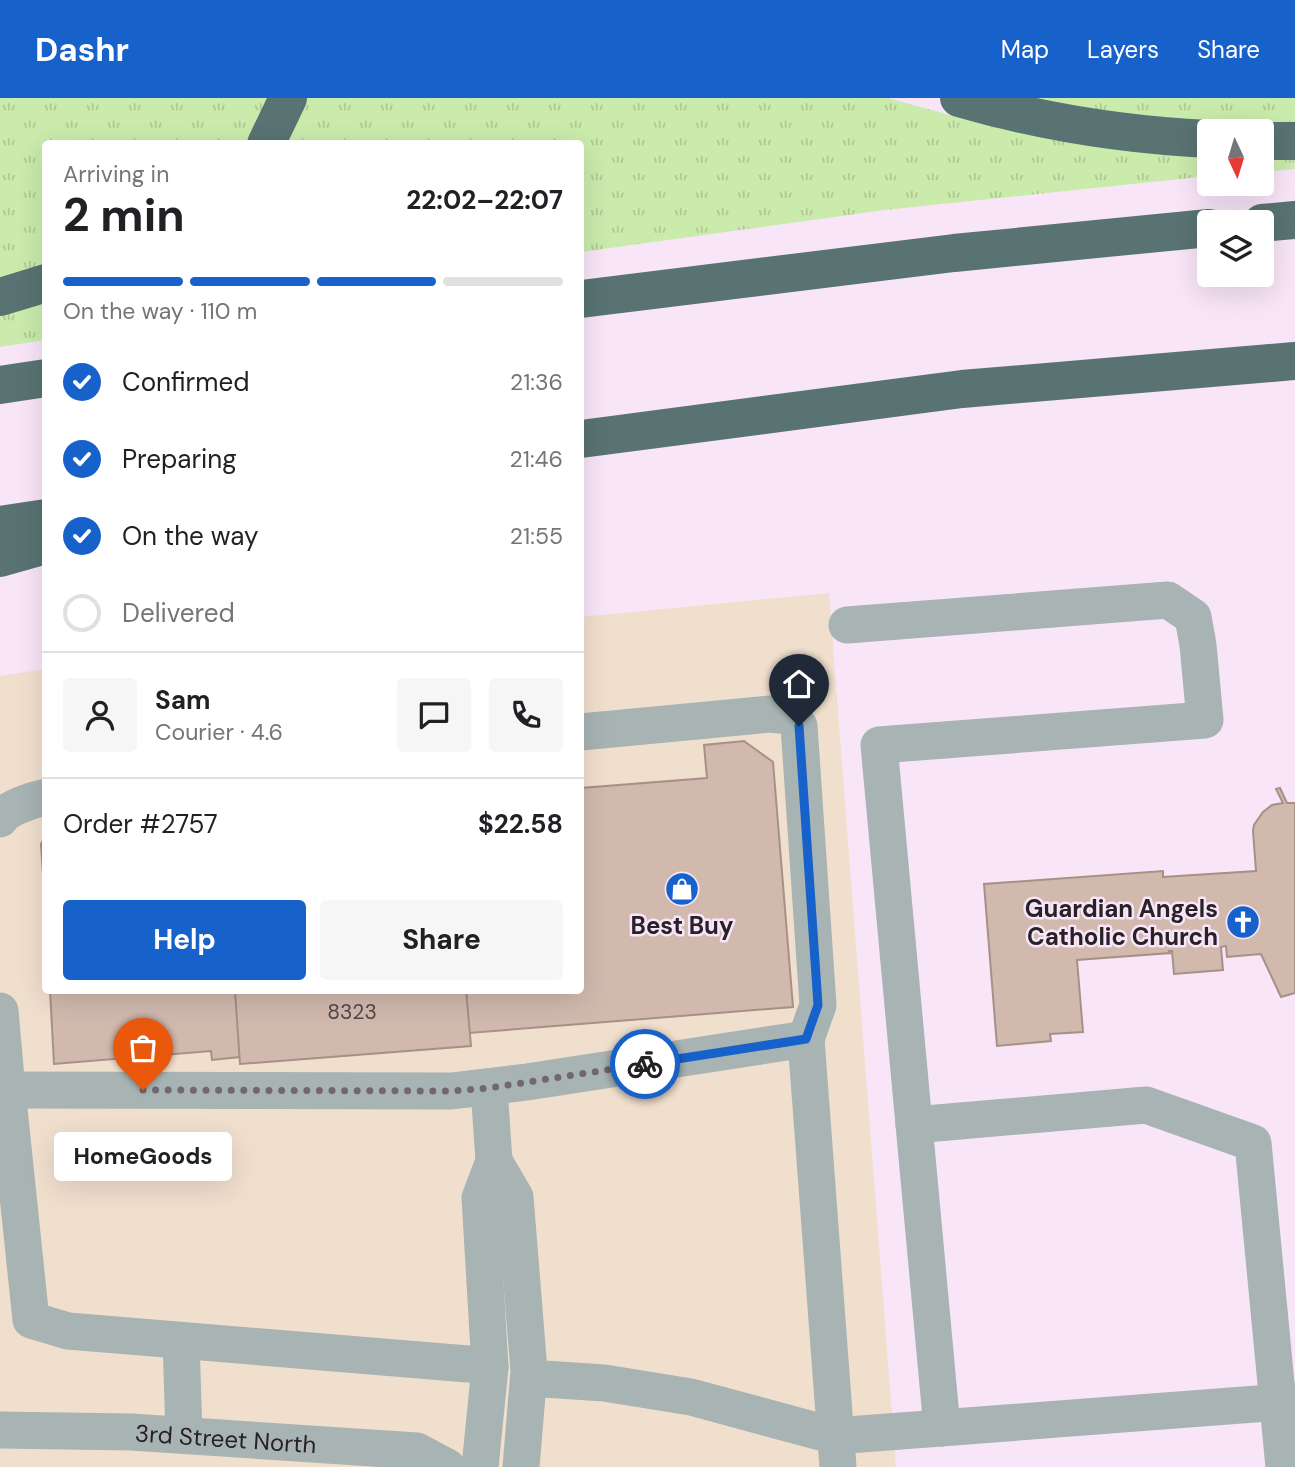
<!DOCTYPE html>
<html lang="en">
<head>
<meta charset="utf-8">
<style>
  :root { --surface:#fff; --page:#f6f6f6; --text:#202124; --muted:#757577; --line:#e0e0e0; --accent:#1761cb }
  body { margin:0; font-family:"DM Sans",sans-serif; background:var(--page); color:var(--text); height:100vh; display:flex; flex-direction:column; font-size:26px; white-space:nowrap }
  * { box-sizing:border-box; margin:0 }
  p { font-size:23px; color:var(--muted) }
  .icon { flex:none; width:38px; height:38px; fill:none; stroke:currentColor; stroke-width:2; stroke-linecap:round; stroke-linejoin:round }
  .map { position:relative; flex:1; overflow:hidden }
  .drawer { position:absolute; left:42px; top:42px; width:542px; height:854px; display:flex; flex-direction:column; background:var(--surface); border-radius:7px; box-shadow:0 7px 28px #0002 }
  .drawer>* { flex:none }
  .needle { width:46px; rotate:176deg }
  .controls { position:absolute; left:1197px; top:21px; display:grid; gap:14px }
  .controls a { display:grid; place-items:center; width:77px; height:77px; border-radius:7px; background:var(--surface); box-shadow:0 7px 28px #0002; font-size:35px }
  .pin { position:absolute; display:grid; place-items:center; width:60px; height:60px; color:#fff; margin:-72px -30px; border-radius:50% 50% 50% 0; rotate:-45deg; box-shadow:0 0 7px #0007 }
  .pin .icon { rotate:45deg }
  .courier { position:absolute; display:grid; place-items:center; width:70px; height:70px; margin:-35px; border:5px solid #1761cb; border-radius:50%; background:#fff; color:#222; box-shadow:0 2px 9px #0007 }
  .bubble { position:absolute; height:49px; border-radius:7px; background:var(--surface); box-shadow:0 7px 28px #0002; font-size:23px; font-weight:700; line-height:49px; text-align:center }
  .headline em { font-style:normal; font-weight:700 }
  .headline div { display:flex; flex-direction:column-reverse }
  .headline { display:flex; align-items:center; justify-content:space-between; height:119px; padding:0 21px }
  h1 { font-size:46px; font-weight:700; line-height:52px }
  .bar { display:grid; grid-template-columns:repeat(4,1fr); gap:10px 7px; align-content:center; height:84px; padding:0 21px }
  .bar i { height:9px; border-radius:5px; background:var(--line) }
  .bar .active { background:var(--accent) }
  .bar p { grid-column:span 4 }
  .line { display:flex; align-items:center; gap:18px; padding:0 21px; border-top:2px solid var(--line) }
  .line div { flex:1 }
  .round { display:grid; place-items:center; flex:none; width:74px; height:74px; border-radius:7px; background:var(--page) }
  ol { padding:0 21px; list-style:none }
  li { display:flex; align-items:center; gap:21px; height:77px }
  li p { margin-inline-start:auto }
  li .icon { padding:7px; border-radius:50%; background:var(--accent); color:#fff; stroke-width:4 }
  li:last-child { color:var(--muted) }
  li i { width:38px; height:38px; border:4px solid var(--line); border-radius:50% }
  .primary-button { display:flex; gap:14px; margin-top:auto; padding:14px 21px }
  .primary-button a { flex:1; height:80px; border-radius:7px; background:var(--accent); color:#fff; font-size:28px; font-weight:700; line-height:80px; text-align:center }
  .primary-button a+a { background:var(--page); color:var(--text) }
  header { display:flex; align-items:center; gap:42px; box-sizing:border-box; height:98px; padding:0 35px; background:var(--accent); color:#fff }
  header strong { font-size:33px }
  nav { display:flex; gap:38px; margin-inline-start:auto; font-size:24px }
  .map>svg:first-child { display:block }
  .commercial { fill:#f1dfce }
  .grass { fill:url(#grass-tufts) }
  .building { fill:#d1b9ae; stroke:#a79086; stroke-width:2 }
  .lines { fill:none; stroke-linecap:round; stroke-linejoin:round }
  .minor { stroke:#a7b4b3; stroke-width:37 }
  .highway { stroke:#587372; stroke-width:38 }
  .done { stroke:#716671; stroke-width:7; stroke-dasharray:0 12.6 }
  .route { stroke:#1761cb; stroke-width:9 }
  .labels { text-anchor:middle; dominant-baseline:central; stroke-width:5; stroke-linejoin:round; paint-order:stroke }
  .number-label { font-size:21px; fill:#52484a }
  .poi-label { font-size:24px; font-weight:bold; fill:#282228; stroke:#f8e5f8; text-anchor:end }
  .street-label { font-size:24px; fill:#282228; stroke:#f8e5f8 }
</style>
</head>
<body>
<header>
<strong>Dashr</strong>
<nav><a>Map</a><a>Layers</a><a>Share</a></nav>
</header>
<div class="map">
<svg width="1295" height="1369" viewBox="0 0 1295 1369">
  <defs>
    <pattern id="grass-tufts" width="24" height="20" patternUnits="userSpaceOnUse" patternTransform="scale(1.75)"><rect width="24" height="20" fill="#caebac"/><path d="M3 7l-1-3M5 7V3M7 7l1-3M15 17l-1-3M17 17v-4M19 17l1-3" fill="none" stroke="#aec994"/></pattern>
  </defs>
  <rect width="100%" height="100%" fill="#f8e5f8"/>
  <path class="commercial" d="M 829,495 L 896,1369 L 0,1369 L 0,578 L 45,571 L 46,892 L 581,892 L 581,519 Z"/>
  <g class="grass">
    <path d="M 0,0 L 269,0 L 257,27 L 245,45 L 46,46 L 45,167 L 0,181 Z"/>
    <path d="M 304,0 L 888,0 L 983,26 L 1209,58 L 1209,78 L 885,112 L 581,154 L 581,46 L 284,46 Z"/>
    <path d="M 1034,0 L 1295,0 L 1295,26 L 1192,25 L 1117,18 Z"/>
    <path d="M 1262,59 L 1294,59 L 1295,71 L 1262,74 Z"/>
    <path d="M 45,202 L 45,242 L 0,249 L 0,217 Z"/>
  </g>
  <g class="building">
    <path d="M 744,643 L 773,664 L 793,909 L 469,935 L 466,892 L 581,892 L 581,690 L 707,680 L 704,647 Z"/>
    <path d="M 1280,690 L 1287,705 L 1295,705 L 1295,895 L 1281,899 L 1261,856 L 1227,859 L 1226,848 L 1221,849 L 1223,872 L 1174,876 L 1172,853 L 1169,853 L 1170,855 L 1077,862 L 1083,934 L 1050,936 L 1051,943 L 997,948 L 984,786 L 1163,773 L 1163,779 L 1256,773 L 1253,733 L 1254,727 L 1263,714 L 1272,707 L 1283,705 L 1276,691 Z"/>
    <path d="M 46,737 L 46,821 L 41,746 Z"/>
    <path d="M 50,892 L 235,892 L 240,959 L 212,962 L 211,953 L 54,966 Z"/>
    <path d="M 235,892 L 466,892 L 471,948 L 240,966 Z"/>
  </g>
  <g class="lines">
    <g class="minor">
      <path d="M 847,527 L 1168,502 L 1193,519 L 1198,547 L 1205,622 L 879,647 L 942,1330"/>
      <path d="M 581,634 L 770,616 L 791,618 L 799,628 L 818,907 L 806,941"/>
      <path d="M 0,721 C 7,710 32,702 46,699"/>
      <path d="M 0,913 L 7,992 L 31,1222 L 68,1233 L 468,1266 L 490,1269"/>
      <path d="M 7,992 L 451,993 L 527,984 L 806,941 L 838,1369"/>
      <path d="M 914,1027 L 1146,1007 L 1253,1045 L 1284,1369"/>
      <path d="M 494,1063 L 515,1099 L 529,1273 L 521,1369"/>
      <path d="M 181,1243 L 184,1337"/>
      <path d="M 529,1280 L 604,1285 L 691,1299 L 835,1338 L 1295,1303"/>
      <path id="s1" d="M 0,1332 L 131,1334 L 417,1353 L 447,1369"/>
      <path d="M 480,1369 L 490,1269 L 480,1100 L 494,1063 L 489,990"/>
    </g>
    <g class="highway">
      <path d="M 959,0 C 1041,24 1124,37 1209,41"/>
      <path d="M 1262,43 L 1295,43"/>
      <path d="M 266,46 L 288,0"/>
      <path d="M 1262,125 L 1295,122"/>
      <path d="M 0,199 L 46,185"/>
      <path d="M 581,201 L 954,155 L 1209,130"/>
      <path d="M 0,287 L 46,280"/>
      <path d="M 581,341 L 962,291 L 1295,263"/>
      <path d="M 0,427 L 46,420"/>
      <path d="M 0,460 L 46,447"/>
    </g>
  </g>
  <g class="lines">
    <path class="done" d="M 143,992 L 451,993 L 489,990 L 645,966"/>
    <path class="route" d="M 645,966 L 806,941 L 818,907 L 799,628"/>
  </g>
  <defs>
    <g id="shop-disc" transform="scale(1.75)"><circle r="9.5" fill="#1761cb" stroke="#f8e5f8"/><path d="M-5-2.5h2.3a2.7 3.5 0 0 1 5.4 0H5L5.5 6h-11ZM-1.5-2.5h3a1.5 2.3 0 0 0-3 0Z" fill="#fff"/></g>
    <g id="church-disc" transform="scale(1.75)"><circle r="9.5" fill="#1761cb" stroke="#f8e5f8"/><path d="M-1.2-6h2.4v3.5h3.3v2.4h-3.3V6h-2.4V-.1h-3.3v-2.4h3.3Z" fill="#fff"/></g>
  </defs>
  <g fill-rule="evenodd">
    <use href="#shop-disc" x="682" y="791"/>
    <use href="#church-disc" x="1243" y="824"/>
  </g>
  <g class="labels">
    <g class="number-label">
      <text x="352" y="914">8323</text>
    </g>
    <g class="poi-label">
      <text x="1218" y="810">Guardian Angels<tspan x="1218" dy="28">Catholic Church</tspan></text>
      <text x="682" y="827" text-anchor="middle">Best Buy</text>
    </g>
    <g class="street-label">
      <text stroke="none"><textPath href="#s1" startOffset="226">3rd Street North</textPath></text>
    </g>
  </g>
</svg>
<div class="controls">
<a><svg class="needle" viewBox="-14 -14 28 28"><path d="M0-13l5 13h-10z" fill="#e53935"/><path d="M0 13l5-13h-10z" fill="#757577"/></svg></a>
<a><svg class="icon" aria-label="layers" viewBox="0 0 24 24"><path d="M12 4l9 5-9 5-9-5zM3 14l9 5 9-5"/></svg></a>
</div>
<div class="pin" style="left:143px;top:992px;background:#ea580c"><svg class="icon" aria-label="bag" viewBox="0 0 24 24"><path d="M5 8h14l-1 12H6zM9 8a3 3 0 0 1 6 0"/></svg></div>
<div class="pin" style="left:799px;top:628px;background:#1f2937"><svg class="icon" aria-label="home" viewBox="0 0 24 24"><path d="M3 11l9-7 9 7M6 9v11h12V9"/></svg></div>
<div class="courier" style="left:645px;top:966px"><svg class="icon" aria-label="bike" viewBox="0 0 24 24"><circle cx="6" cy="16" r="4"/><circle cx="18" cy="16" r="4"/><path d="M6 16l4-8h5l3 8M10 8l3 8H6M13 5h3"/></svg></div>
<div class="bubble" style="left:54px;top:1034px;width:178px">HomeGoods</div>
<section class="drawer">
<div class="headline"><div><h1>2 min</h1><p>Arriving in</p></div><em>22:02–22:07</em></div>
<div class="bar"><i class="active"></i><i class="active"></i><i class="active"></i><i></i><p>On the way · 110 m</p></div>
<ol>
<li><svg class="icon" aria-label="check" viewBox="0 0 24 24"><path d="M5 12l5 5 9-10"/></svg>Confirmed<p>21:36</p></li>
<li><svg class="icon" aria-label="check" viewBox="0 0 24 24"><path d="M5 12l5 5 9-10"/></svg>Preparing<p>21:46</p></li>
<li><svg class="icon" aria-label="check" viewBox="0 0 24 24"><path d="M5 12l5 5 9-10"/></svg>On the way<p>21:55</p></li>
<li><i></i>Delivered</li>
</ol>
<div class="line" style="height:126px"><a class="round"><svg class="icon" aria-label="person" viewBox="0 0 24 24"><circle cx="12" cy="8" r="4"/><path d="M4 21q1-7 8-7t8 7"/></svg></a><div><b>Sam</b><p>Courier · 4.6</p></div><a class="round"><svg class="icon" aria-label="chat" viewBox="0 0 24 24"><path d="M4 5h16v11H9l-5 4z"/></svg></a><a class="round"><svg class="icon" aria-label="phone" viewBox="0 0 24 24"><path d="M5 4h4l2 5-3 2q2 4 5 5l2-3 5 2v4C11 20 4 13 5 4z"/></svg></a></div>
<div class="line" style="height:91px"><div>Order #2757</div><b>$22.58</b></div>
<div class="primary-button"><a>Help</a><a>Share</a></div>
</section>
</div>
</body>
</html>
